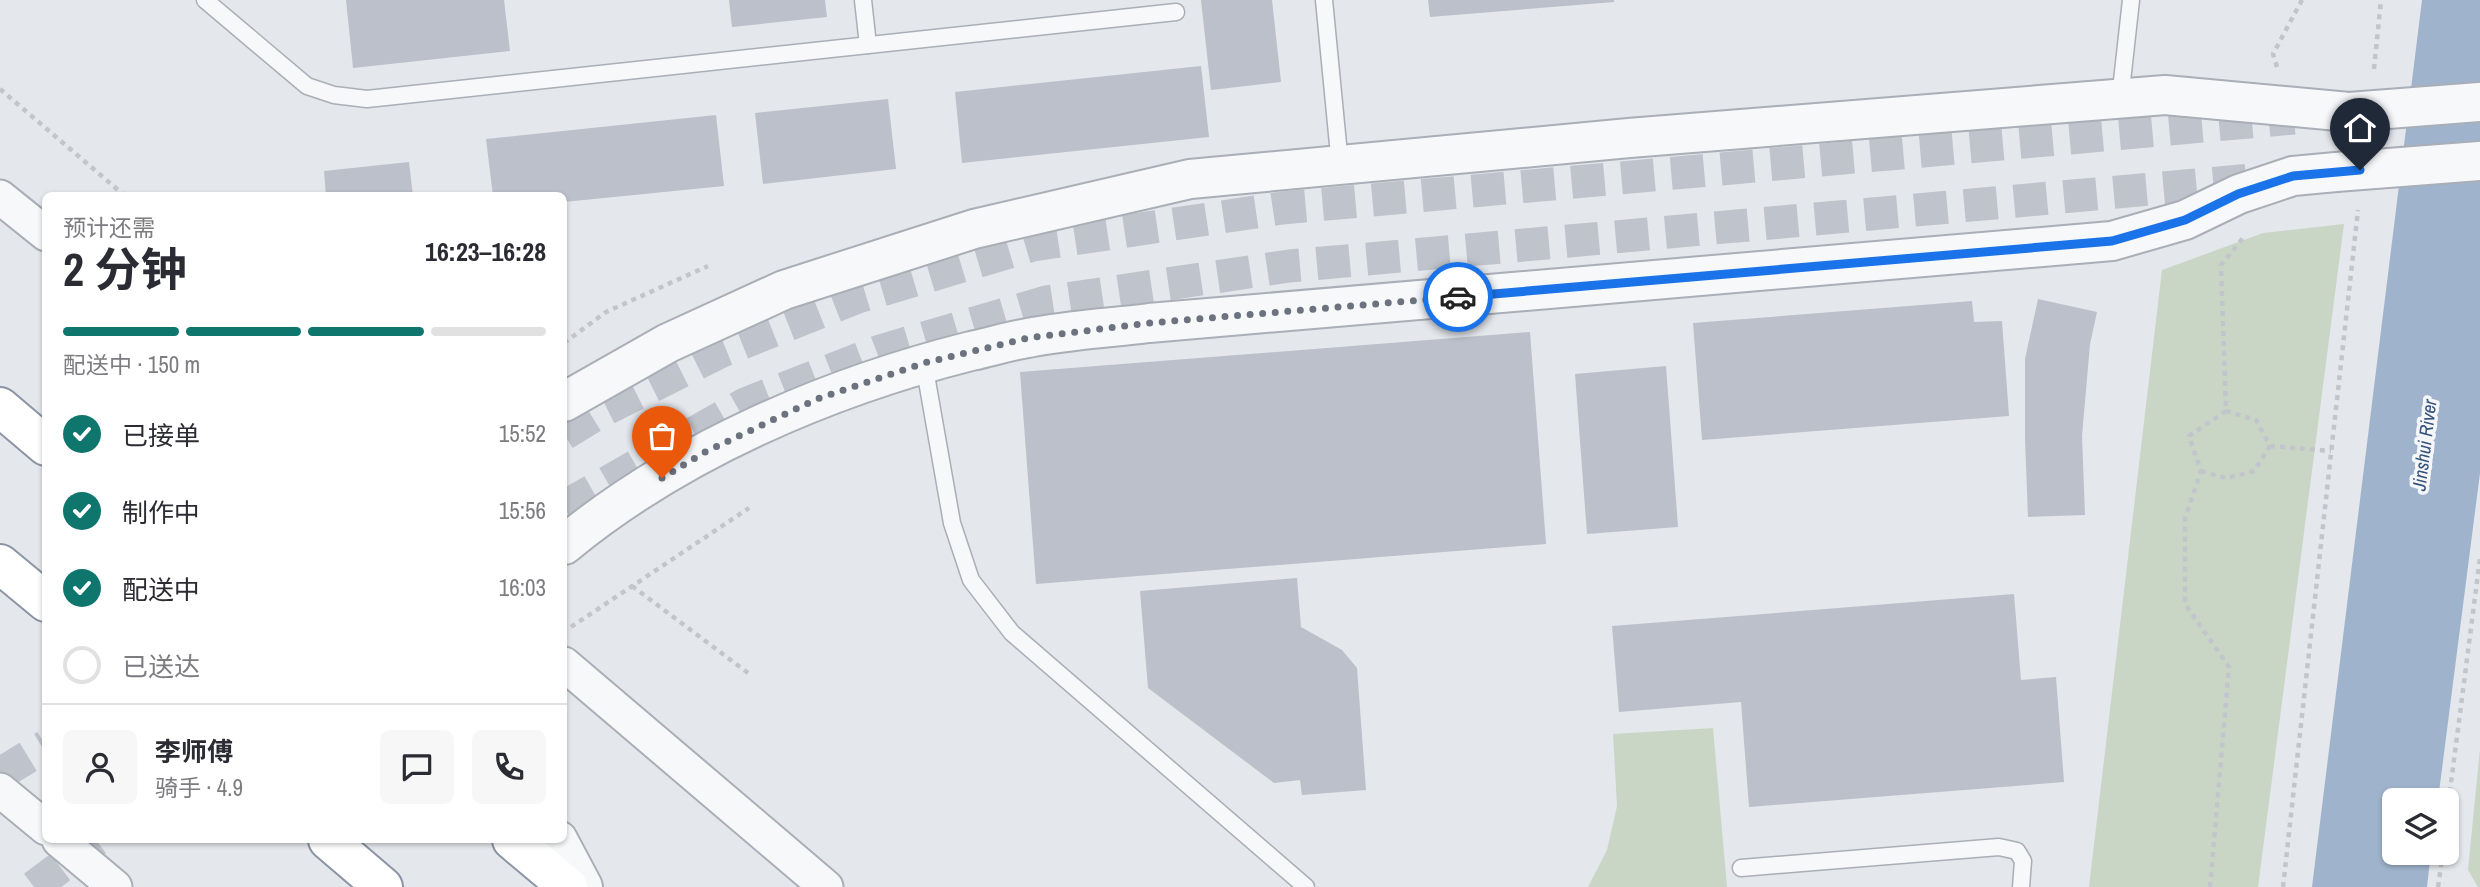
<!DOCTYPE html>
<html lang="zh">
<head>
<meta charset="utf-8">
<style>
  :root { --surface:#fff; --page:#f7f7f7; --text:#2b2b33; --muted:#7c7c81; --line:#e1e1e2; --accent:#0f766e }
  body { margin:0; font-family:"Archivo Narrow","Noto Sans SC",sans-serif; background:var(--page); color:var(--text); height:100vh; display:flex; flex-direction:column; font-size:26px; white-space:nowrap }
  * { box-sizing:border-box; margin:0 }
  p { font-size:23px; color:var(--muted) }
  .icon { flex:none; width:38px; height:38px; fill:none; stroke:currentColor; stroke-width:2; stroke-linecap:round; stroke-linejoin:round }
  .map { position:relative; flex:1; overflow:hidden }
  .sheet { position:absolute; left:42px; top:192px; width:525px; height:651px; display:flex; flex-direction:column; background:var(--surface); border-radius:10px; box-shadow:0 2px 5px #0004 }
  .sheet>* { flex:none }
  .controls { position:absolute; left:2382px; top:788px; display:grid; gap:14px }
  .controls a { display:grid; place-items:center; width:77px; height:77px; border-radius:10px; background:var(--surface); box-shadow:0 2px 5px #0004; font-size:35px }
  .pin { position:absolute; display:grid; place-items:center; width:60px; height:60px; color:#fff; margin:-72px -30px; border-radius:50% 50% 50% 0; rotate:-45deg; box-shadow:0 0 7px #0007 }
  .pin .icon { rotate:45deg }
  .courier { position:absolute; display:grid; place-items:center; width:70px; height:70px; margin:-35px; border:5px solid #1a73e8; border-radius:50%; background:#fff; color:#222; box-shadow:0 2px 9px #0007 }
  .head em { font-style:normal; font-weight:700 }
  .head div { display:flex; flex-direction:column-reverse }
  .head { display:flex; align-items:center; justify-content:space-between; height:119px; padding:0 21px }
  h1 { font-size:46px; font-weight:700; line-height:52px }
  .bar { display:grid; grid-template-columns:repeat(4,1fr); gap:10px 7px; align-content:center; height:84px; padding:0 21px }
  .bar i { height:9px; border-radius:5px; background:var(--line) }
  .bar .selected { background:var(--accent) }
  .bar p { grid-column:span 4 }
  .line { display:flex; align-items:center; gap:18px; padding:0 21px; border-top:2px solid var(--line) }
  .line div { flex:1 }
  .round { display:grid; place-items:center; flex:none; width:74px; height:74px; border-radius:10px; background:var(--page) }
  ol { padding:0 21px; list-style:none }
  li { display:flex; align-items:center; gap:21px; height:77px }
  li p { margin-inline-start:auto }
  li .icon { padding:7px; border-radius:50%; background:var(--accent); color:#fff; stroke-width:4 }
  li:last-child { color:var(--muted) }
  li i { width:38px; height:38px; border:4px solid var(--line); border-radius:50% }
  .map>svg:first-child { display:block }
  .green { fill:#c9d6c5 }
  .water { fill:#9fb4cc }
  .building { fill:#bbc0ca }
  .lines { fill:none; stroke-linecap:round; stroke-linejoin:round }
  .minor-tunnel { stroke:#bfc3cb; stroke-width:33; stroke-dasharray:33 17; stroke-linecap:butt }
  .service-casing { stroke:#a9aeb7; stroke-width:19 }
  .minor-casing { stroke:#a9aeb7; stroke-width:37 }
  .tertiary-casing { stroke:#a9aeb7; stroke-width:42 }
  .trunk-casing { stroke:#8b94a3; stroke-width:42 }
  .path { stroke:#c2c5cb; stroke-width:4.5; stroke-dasharray:5 5; stroke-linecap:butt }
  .service { stroke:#f7f8fa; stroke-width:16 }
  .minor { stroke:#f7f8fa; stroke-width:33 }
  .tertiary { stroke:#f7f8fa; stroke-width:38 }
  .trunk { stroke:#fff; stroke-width:38 }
  .tertiary-bridge-casing { stroke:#a9aeb7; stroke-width:42; stroke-linecap:butt }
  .tertiary-bridge { stroke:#f7f8fa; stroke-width:38 }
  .done { stroke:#6c737f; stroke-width:7; stroke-dasharray:0 12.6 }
  .route { stroke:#1a73e8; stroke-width:9 }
  .labels { text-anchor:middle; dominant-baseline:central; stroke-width:7; stroke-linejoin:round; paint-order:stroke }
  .water-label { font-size:19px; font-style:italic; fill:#34527a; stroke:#f4f6f9 }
</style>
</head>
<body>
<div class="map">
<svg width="2480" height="887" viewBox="0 0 2480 887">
  <rect width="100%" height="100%" fill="#e4e7ec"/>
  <g class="green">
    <path d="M 2344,224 L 2258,887 L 2089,887 L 2162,270 L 2263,233 Z"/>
    <path d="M 1713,728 L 1727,887 L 1588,887 L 1607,850 L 1617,806 L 1613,734 Z"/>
    <path d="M 2480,749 L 2480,887 L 2478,887 L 2468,870 Z"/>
  </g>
  <path class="water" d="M 2422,0 L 2480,0 L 2480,473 L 2438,800 L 2394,800 L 2394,852 L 2431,852 L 2427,887 L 2312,887 Z"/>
  <g class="building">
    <path d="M 346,0 L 504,0 L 510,51 L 353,68 Z"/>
    <path d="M 729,0 L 825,0 L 827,17 L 732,27 Z"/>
    <path d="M 1201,0 L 1272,0 L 1281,82 L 1211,90 Z"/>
    <path d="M 1428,0 L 1614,0 L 1614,2 L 1430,17 Z"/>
    <path d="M 1201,66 L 1209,137 L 962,163 L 955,92 Z"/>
    <path d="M 888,99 L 896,169 L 763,184 L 755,113 Z"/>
    <path d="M 716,115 L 724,186 L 564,202 L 564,196 L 493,196 L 486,139 Z"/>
    <path d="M 409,162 L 413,196 L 326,196 L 324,171 Z"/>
    <path d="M 2038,299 L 2097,312 L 2090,344 L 2082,436 L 2085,515 L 2028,517 L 2025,439 L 2025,359 Z"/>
    <path d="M 1972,301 L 1974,322 L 2002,321 L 2009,416 L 1702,440 L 1693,323 Z"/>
    <path d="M 1530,332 L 1546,544 L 1036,584 L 1020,372 Z"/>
    <path d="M 1666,366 L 1678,527 L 1587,534 L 1575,374 Z"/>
    <path d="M 1297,578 L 1301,627 L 1342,650 L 1357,668 L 1366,790 L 1302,795 L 1300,780 L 1274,783 L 1148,688 L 1140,591 Z"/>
    <path d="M 2014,594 L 2021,680 L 2056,677 L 2064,782 L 1749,807 L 1741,702 L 1619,712 L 1612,626 Z"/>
  </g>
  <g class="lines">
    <g class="minor-tunnel">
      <path d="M 564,434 L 598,413 L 722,351 L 858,297 L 1033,245 L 1282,208 L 2294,118"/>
      <path d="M 564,507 L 745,404 L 877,352 L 1046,302 L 1289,266 L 2263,179"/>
      <path d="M 0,774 L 46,746"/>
      <path d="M 34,887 L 96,840"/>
    </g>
    <g class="service-casing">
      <g id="service">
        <path d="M 205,0 L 307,86 L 334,95 L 367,99 L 1176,12"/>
        <path d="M 863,0 L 868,45"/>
        <path d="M 1324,0 L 1340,165"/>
        <path d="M 2120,99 L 2131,0"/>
        <path d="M 924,364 L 952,523 L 971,580 L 1012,633 L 1306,887"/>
        <path d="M 1741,868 L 1999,847 L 2017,851 L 2023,861 L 2021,887"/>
      </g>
    </g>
    <g class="minor-casing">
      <g id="minor">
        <path d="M 0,197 L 46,234"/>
        <path d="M 564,664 L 826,887"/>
        <path d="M 0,790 L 46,828"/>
        <path d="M 59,840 L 115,887"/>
      </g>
    </g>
    <g class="tertiary-casing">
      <g id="tertiary">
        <path d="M 564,402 L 668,343 L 784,290 L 974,229 L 1190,179 L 1629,138 L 2165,95 L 2349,112"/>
        <path d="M 564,545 C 678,451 828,387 971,351 C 990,347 1009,341 1028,338 C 1068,330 1109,328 1149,323 L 2112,241 L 2185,220 L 2239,194 L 2293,176 L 2336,172"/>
        <path d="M 558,840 L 583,887"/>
      </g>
    </g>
    <g class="trunk-casing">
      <g id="trunk">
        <path d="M 0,407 L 46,446"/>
        <path d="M 0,564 L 46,602"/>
        <path d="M 328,840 L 383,887"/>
        <path d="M 512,840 L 568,887"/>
      </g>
    </g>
    <g class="path">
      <path d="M 2277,67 L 2273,54 L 2302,0"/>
      <path d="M 2374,69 L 2381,0"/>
      <path d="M 0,89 L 125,196"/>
      <path d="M 564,343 L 606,312 L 708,266"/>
      <path d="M 2226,411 L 2256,420 L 2270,446"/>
      <path d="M 2270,446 L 2331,451"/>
      <path d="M 2201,471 L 2226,478 L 2254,471 L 2270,446"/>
      <path d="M 632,586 L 748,673"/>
      <path d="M 571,627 L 749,508"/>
      <path d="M 2446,822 L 2480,558"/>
      <path d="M 2210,887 L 2229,667 L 2185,604 L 2185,519 L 2201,471 L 2189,436 L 2226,411 L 2221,265 L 2243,238"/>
      <path d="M 2283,887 L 2358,210"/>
      <path d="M 2438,887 L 2443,852"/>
    </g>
    <use href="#service" class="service"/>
    <use href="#minor" class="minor"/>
    <use href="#tertiary" class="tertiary"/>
    <use href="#trunk" class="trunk"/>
    <g class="tertiary-bridge-casing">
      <g id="tertiary-bridge">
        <path d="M 2349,112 L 2480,102"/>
        <path d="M 2336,172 L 2480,161"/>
      </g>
    </g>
    <use href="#tertiary-bridge" class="tertiary-bridge"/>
  </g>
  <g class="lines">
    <path class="done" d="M 662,478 L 705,452 L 817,399 L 924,363 L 1028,338 L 1149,323 L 1458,297"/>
    <path class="route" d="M 1458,297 L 2112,241 L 2185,220 L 2238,194 L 2293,176 L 2360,170"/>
  </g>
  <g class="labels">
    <g class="water-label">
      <text transform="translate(2424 445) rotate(-83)">Jinshui River</text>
    </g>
  </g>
</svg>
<div class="controls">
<a><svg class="icon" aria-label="layers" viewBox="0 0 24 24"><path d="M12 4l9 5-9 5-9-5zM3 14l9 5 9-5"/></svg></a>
</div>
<div class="pin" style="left:662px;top:478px;background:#ea580c"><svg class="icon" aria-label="bag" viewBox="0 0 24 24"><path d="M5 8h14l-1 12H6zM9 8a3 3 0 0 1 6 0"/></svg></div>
<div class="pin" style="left:2360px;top:170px;background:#1f2937"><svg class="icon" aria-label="home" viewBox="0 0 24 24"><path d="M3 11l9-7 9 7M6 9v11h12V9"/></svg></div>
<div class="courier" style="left:1458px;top:297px"><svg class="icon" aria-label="car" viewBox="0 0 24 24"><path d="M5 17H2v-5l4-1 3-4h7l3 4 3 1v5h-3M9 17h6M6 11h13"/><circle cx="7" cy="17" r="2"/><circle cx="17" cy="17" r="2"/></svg></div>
<section class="sheet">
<div class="head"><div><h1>2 分钟</h1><p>预计还需</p></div><em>16:23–16:28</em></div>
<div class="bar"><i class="selected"></i><i class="selected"></i><i class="selected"></i><i></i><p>配送中 · 150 m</p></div>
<ol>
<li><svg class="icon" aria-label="check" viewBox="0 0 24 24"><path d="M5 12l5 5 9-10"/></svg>已接单<p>15:52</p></li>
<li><svg class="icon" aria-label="check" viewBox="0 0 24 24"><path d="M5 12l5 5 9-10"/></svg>制作中<p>15:56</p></li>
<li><svg class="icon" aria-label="check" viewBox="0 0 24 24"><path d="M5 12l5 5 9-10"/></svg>配送中<p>16:03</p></li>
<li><i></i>已送达</li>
</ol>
<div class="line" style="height:126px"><a class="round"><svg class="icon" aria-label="person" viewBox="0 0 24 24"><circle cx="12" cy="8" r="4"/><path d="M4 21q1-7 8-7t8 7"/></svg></a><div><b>李师傅</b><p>骑手 · 4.9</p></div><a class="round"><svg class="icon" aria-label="chat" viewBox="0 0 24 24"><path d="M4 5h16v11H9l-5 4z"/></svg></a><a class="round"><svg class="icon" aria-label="phone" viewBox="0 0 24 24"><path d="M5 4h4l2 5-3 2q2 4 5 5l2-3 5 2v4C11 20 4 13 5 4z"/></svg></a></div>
</section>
</div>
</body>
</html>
